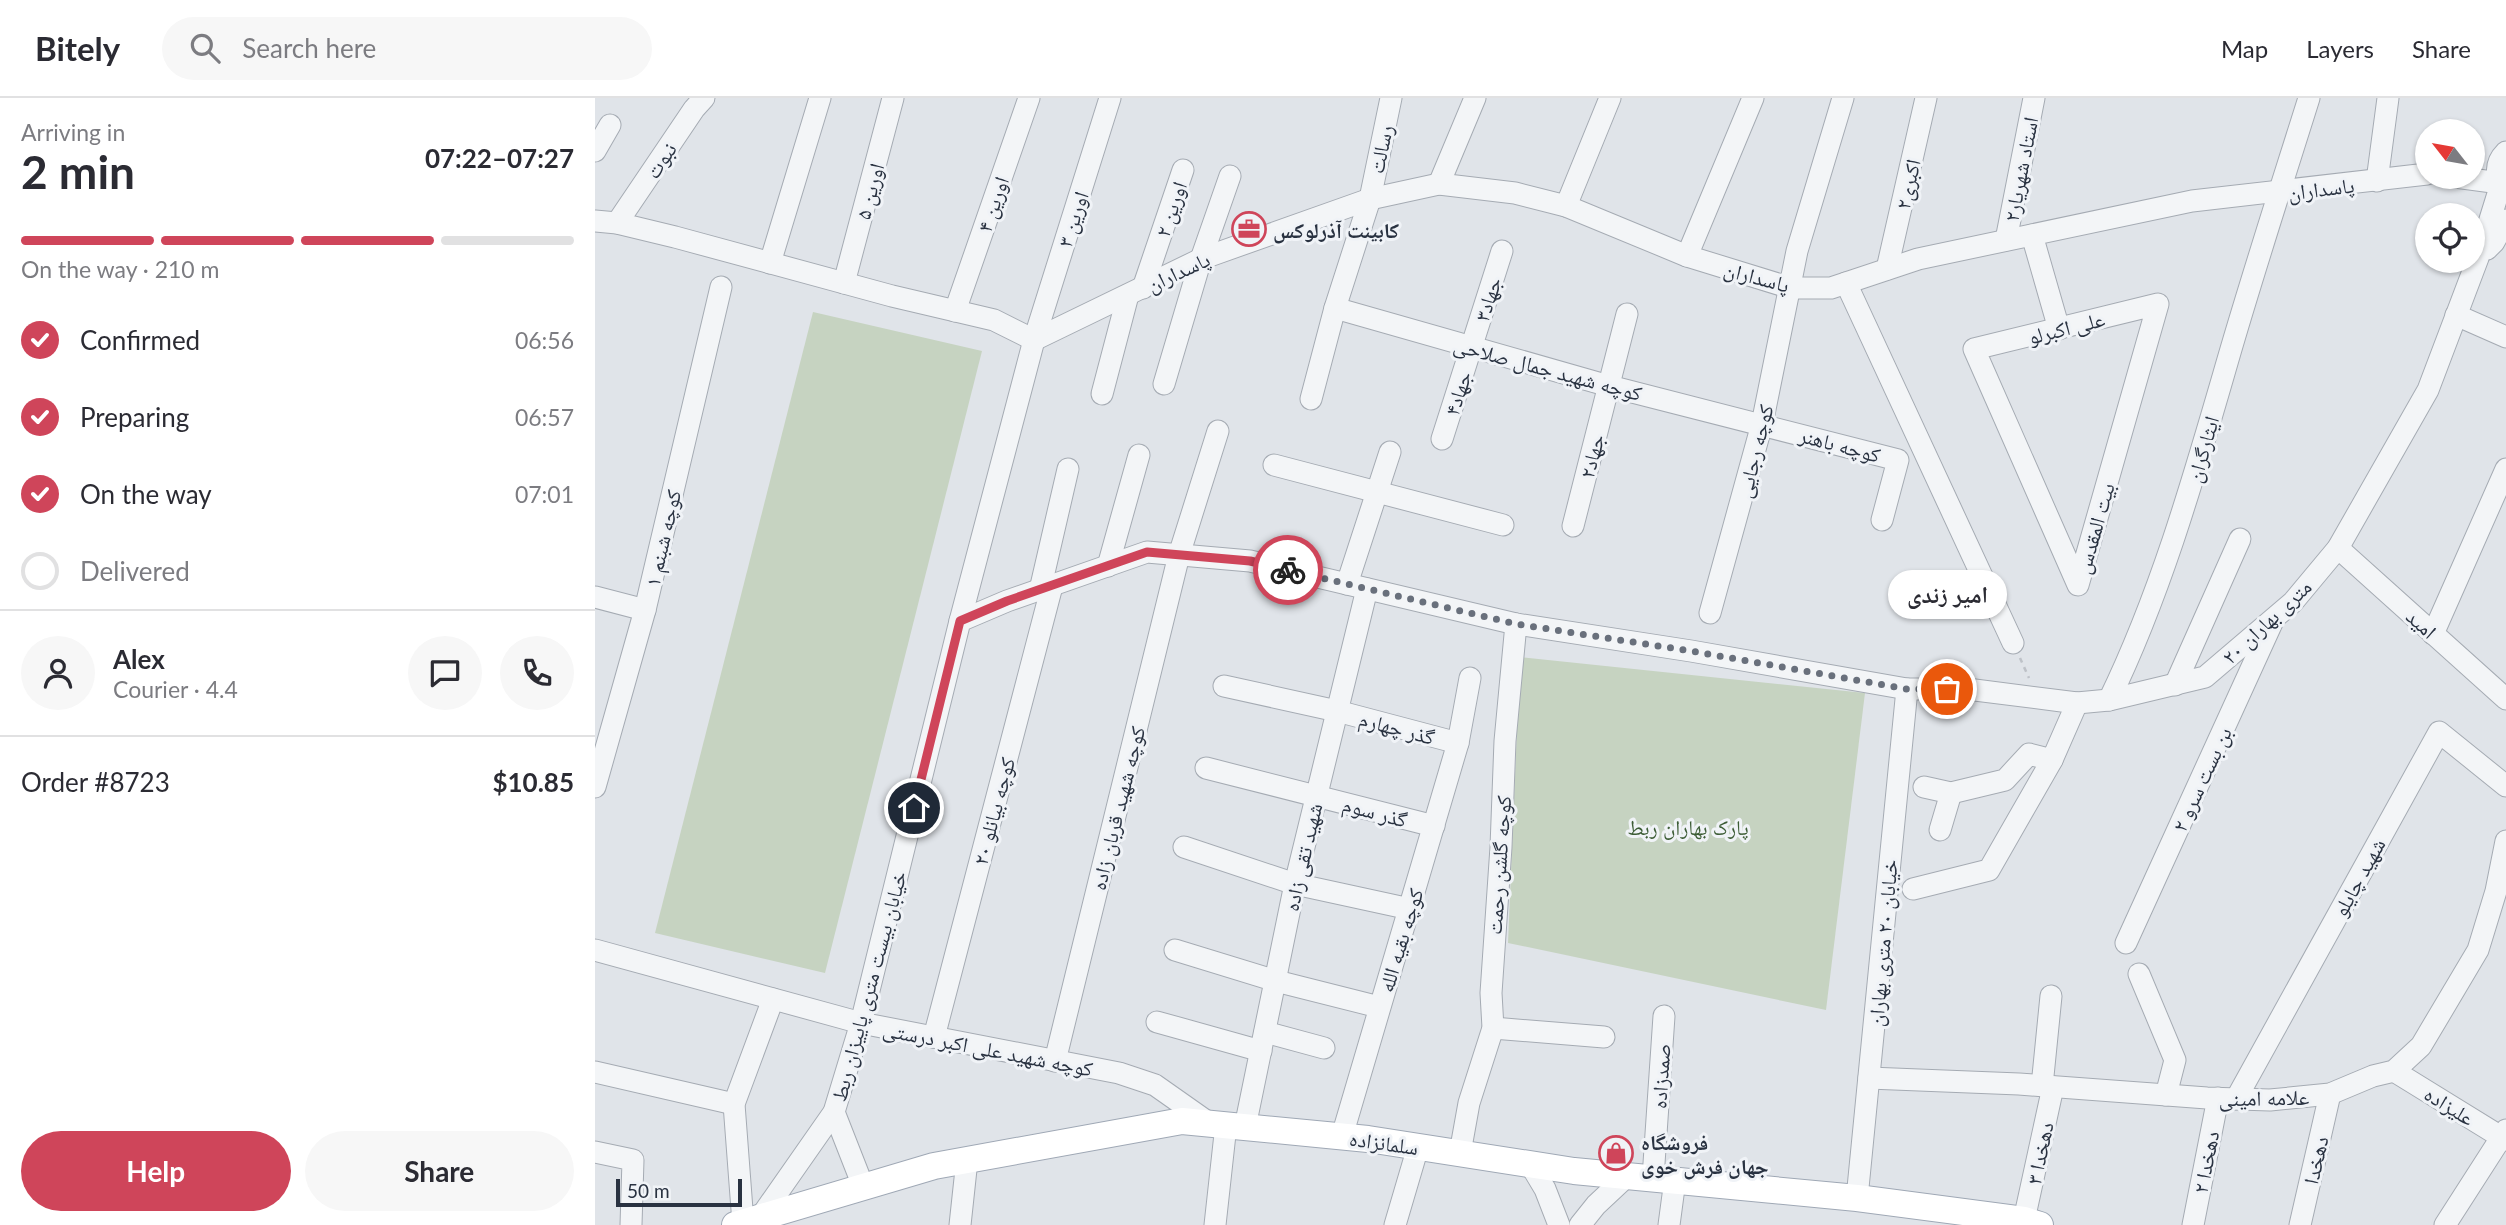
<!DOCTYPE html>
<html lang="en">
<head>
<meta charset="utf-8">
<style>
  :root { --surface:#fff; --page:#f7f7f7; --text:#2b2b33; --muted:#7c7c81; --line:#e1e1e2; --accent:#cf455a }
  body { margin:0; font-family:Lato,"Noto Naskh Arabic",sans-serif; background:var(--page); color:var(--text); height:100vh; display:flex; flex-direction:column; font-size:26px; white-space:nowrap }
  * { box-sizing:border-box; margin:0 }
  p { font-size:23px; color:var(--muted) }
  .icon { flex:none; width:38px; height:38px; fill:none; stroke:currentColor; stroke-width:2; stroke-linecap:round; stroke-linejoin:round }
  .map { position:relative; flex:1; overflow:hidden }
  .side { display:flex; flex-direction:column; background:var(--surface); width:595px }
  .side>* { flex:none }
  .needle { width:46px; rotate:301deg }
  .tools { position:absolute; left:1820px; top:21px; display:grid; gap:14px }
  .tools a { display:grid; place-items:center; width:70px; height:70px; border-radius:50%; background:var(--surface); box-shadow:0 2px 5px #0004; font-size:35px }
  .scale { position:absolute; left:21px; bottom:18px; width:126px; box-sizing:border-box; padding-left:7px; border:4px solid #293241; border-top:0; font-size:19px; line-height:24px; white-space:nowrap; color:#293241; -webkit-text-stroke:5px #f0f3f7; paint-order:stroke }
  .pin { position:absolute; display:grid; place-items:center; width:60px; height:60px; color:#fff; margin:-30px; border:4px solid #fff; border-radius:50%; box-shadow:0 2px 7px #0007 }
  .courier { position:absolute; display:grid; place-items:center; width:70px; height:70px; margin:-35px; border:5px solid #cf455a; border-radius:50%; background:#fff; color:#222; box-shadow:0 2px 9px #0007 }
  .bubble { position:absolute; height:49px; border-radius:24px; background:var(--surface); box-shadow:0 2px 5px #0004; font-size:23px; font-weight:700; line-height:49px; text-align:center }
  .head em { font-style:normal; font-weight:700 }
  .head div { display:flex; flex-direction:column-reverse }
  .head { display:flex; align-items:center; justify-content:space-between; height:119px; padding:0 21px }
  h1 { font-size:46px; font-weight:700; line-height:52px }
  .bar { display:grid; grid-template-columns:repeat(4,1fr); gap:10px 7px; align-content:center; height:84px; padding:0 21px }
  .bar i { height:9px; border-radius:5px; background:var(--line) }
  .bar .selected { background:var(--accent) }
  .bar p { grid-column:span 4 }
  .line { display:flex; align-items:center; gap:18px; padding:0 21px; border-top:2px solid var(--line) }
  .line div { flex:1 }
  .round { display:grid; place-items:center; flex:none; width:74px; height:74px; border-radius:37px; background:var(--page) }
  ol { padding:0 21px; list-style:none }
  li { display:flex; align-items:center; gap:21px; height:77px }
  li p { margin-inline-start:auto }
  li .icon { padding:7px; border-radius:50%; background:var(--accent); color:#fff; stroke-width:4 }
  li:last-child { color:var(--muted) }
  li i { width:38px; height:38px; border:4px solid var(--line); border-radius:50% }
  .cta { display:flex; gap:14px; margin-top:auto; padding:14px 21px }
  .cta a { flex:1; height:80px; border-radius:42px; background:var(--accent); color:#fff; font-size:28px; font-weight:700; line-height:80px; text-align:center }
  .cta a+a { background:var(--page); color:var(--text) }
  header { display:flex; align-items:center; gap:42px; box-sizing:border-box; height:98px; padding:0 35px; background:var(--surface); border-bottom:2px solid var(--line) }
  header strong { font-size:33px }
  nav { display:flex; gap:38px; margin-inline-start:auto; font-size:24px }
  .search { width:490px; height:63px; background:var(--page); display:flex; align-items:center; gap:18px; box-sizing:border-box; padding:0 24px; border-radius:38px; color:var(--muted); font-size:26px }
  main { display:flex; flex:1; min-height:0 }
  .map>svg:first-child { display:block }
  .green { fill:#c6d3c1 }
  .lines { fill:none; stroke-linecap:round; stroke-linejoin:round }
  .minor-casing { stroke:#a5abb3; stroke-width:23 }
  .major-casing { stroke:#9fa8b5; stroke-width:28 }
  .path { stroke:#bec2c8; stroke-width:2.5; stroke-dasharray:5 5; stroke-linecap:butt }
  .minor { stroke:#f3f5f7; stroke-width:21 }
  .major { stroke:#fff; stroke-width:26 }
  .done { stroke:#69707c; stroke-width:7; stroke-dasharray:0 12.6 }
  .route { stroke:#cf455a; stroke-width:9 }
  .labels { text-anchor:middle; dominant-baseline:central; stroke-width:6; stroke-linejoin:round; paint-order:stroke }
  .street-label { font-size:21px; fill:#293241; stroke:#f0f3f7 }
  .poi-label { font-size:21px; font-weight:bold; fill:#293241; stroke:#f0f3f7; text-anchor:start }
  .park-label { font-size:21px; fill:#3d5d36; stroke:#f0f3f7 }
</style>
</head>
<body>
<header>
<strong>Bitely</strong>
<div class="search"><svg class="icon" aria-label="search" viewBox="0 0 24 24"><circle cx="10" cy="10" r="6"/><path d="M15 15l6 6"/></svg>Search here</div>
<nav><a>Map</a><a>Layers</a><a>Share</a></nav>
</header>
<main>
<section class="side">
<div class="head"><div><h1>2 min</h1><p>Arriving in</p></div><em>07:22–07:27</em></div>
<div class="bar"><i class="selected"></i><i class="selected"></i><i class="selected"></i><i></i><p>On the way · 210 m</p></div>
<ol>
<li><svg class="icon" aria-label="check" viewBox="0 0 24 24"><path d="M5 12l5 5 9-10"/></svg>Confirmed<p>06:56</p></li>
<li><svg class="icon" aria-label="check" viewBox="0 0 24 24"><path d="M5 12l5 5 9-10"/></svg>Preparing<p>06:57</p></li>
<li><svg class="icon" aria-label="check" viewBox="0 0 24 24"><path d="M5 12l5 5 9-10"/></svg>On the way<p>07:01</p></li>
<li><i></i>Delivered</li>
</ol>
<div class="line" style="height:126px"><a class="round"><svg class="icon" aria-label="person" viewBox="0 0 24 24"><circle cx="12" cy="8" r="4"/><path d="M4 21q1-7 8-7t8 7"/></svg></a><div><b>Alex</b><p>Courier · 4.4</p></div><a class="round"><svg class="icon" aria-label="chat" viewBox="0 0 24 24"><path d="M4 5h16v11H9l-5 4z"/></svg></a><a class="round"><svg class="icon" aria-label="phone" viewBox="0 0 24 24"><path d="M5 4h4l2 5-3 2q2 4 5 5l2-3 5 2v4C11 20 4 13 5 4z"/></svg></a></div>
<div class="line" style="height:91px"><div>Order #8723</div><b>$10.85</b></div>
<div class="cta"><a>Help</a><a>Share</a></div>
</section>
<div class="map">
<svg width="1911" height="1127" viewBox="0 0 1911 1127">
  <rect width="100%" height="100%" fill="#e0e4e9"/>
  <g class="green">
    <path d="M 218,214 L 387,253 L 230,875 L 60,835 Z"/>
    <path d="M 925,559 L 1270,595 L 1231,912 L 913,845 Z"/>
  </g>
  <g class="lines">
    <g class="minor-casing">
      <g id="minor">
        <path d="M 0,53 L 15,27"/>
        <path d="M 1911,54 C 1899,66 1900,80 1911,92"/>
        <path d="M 1860,79 L 1905,85"/>
        <path d="M 1782,83 L 1793,0"/>
        <path d="M 844,86 L 880,0"/>
        <path d="M 971,108 L 1015,0"/>
        <path d="M 0,123 L 22,125 L 80,139 L 297,198 L 399,222 L 439,242"/>
        <path d="M 22,125 L 99,11 L 109,0"/>
        <path d="M 1437,137 L 1464,231"/>
        <path d="M 1411,142 L 1439,0"/>
        <path d="M 1892,151 L 1899,144 L 1911,122"/>
        <path d="M 1092,158 L 1158,0"/>
        <path d="M 175,165 L 225,0"/>
        <path d="M 1292,171 L 1331,0"/>
        <path d="M 249,185 L 298,0"/>
        <path d="M 1251,185 L 1418,545"/>
        <path d="M 548,190 L 588,72"/>
        <path d="M 1563,206 L 1483,487 L 1379,251 Z"/>
        <path d="M 740,210 L 1014,288 L 1303,362 L 1287,422"/>
        <path d="M 360,213 L 434,0"/>
        <path d="M 1861,217 L 1911,239"/>
        <path d="M 439,242 L 606,161 L 775,101 L 844,86 L 920,95 L 971,108 L 1092,158 L 1196,190 L 1236,190 L 1323,161 L 1597,103 L 1832,76"/>
        <path d="M 569,286 L 606,161 L 635,78"/>
        <path d="M 507,296 L 533,197"/>
        <path d="M 716,301 L 740,210 L 775,101 L 796,0"/>
        <path d="M 847,341 L 907,153"/>
        <path d="M 679,367 L 908,427"/>
        <path d="M 978,428 L 1032,216"/>
        <path d="M 1743,450 L 1911,601"/>
        <path d="M 513,468 L 544,357"/>
        <path d="M 752,486 L 795,354"/>
        <path d="M 445,492 L 473,371"/>
        <path d="M 0,499 L 50,512"/>
        <path d="M 1115,515 L 1167,326 L 1202,153 L 1248,0"/>
        <path d="M 365,523 L 439,242 L 515,0"/>
        <path d="M 1838,536 L 1911,371"/>
        <path d="M 1580,587 L 1645,441"/>
        <path d="M 629,588 L 742,613 L 863,645"/>
        <path d="M 1514,602 C 1567,493 1600,375 1634,258 C 1659,172 1687,86 1714,0"/>
        <path d="M 611,670 L 839,728"/>
        <path d="M 0,689 L 50,512 L 126,189"/>
        <path d="M 1329,689 L 1356,695 L 1410,682 L 1434,656 L 1457,662 L 1482,605"/>
        <path d="M 1345,732 L 1356,695"/>
        <path d="M 589,749 L 700,786 L 815,811"/>
        <path d="M 1318,791 L 1394,772 L 1457,662"/>
        <path d="M 1531,845 L 1677,525"/>
        <path d="M 0,852 L 266,925 L 524,975 L 560,987 L 614,1025"/>
        <path d="M 580,852 L 681,883 L 784,909"/>
        <path d="M 1544,876 L 1580,962 L 1571,997"/>
        <path d="M 562,924 L 666,953"/>
        <path d="M 898,930 L 1009,939"/>
        <path d="M 670,934 L 729,950"/>
        <path d="M 339,939 L 457,488"/>
        <path d="M 460,963 L 584,457 L 623,333"/>
        <path d="M 1799,973 L 1911,1042"/>
        <path d="M 0,974 L 139,1006"/>
        <path d="M 1274,980 L 1424,986 L 1612,1000 L 1675,1002 L 1735,996 L 1778,978 L 1799,973 L 1826,948 L 1883,852 L 1901,793 L 1911,743"/>
        <path d="M 1447,988 L 1456,898"/>
        <path d="M 1641,1001 L 1844,634 L 1911,688"/>
        <path d="M 239,1014 L 268,1088"/>
        <path d="M 650,1029 L 700,786 L 772,491"/>
        <path d="M 747,1038 L 863,645 L 875,580"/>
        <path d="M 0,1054 L 38,1062 L 36,1127"/>
        <path d="M 865,1055 L 874,1005 L 898,930 L 896,895 L 906,749 L 910,643 L 921,526"/>
        <path d="M 935,1066 L 950,1091 L 964,1127"/>
        <path d="M 1058,1080 L 1069,918"/>
        <path d="M 1262,1100 L 1312,591"/>
        <path d="M 167,1117 L 239,1014 L 266,925 L 365,523 L 412,503 L 552,454 L 655,463 L 921,526 L 1096,553 L 1312,591 L 1372,591 L 1482,605 L 1514,602 L 1610,579 L 1698,504 L 1743,450 L 1833,292 L 1883,160 L 1906,86"/>
        <path d="M 1429,1122 L 1458,989"/>
        <path d="M 148,1125 L 139,1006 L 178,901"/>
        <path d="M 365,1127 L 372,1062"/>
        <path d="M 620,1127 L 631,1027"/>
        <path d="M 800,1127 L 823,1049"/>
        <path d="M 985,1127 L 1001,1107 L 1032,1078"/>
        <path d="M 1074,1127 L 1080,1082"/>
        <path d="M 1598,1127 L 1623,1000"/>
        <path d="M 1705,1127 L 1735,996"/>
        <path d="M 1850,1127 L 1911,1032"/>
      </g>
    </g>
    <g class="major-casing">
      <path id="major" d="M 140,1127 L 339,1068 L 587,1023 L 773,1041 L 979,1073 L 1262,1100 L 1429,1122 L 1445,1127"/>
    </g>
    <path class="path" d="M 1425,560 L 1434,580"/>
    <use href="#minor" class="minor"/>
    <use href="#major" class="major"/>
  </g>
  <g class="lines">
    <path class="done" d="M 693,472 L 921,526 L 1096,553 L 1312,591 L 1352,591"/>
    <path class="route" d="M 319,710 L 365,523 L 412,503 L 552,454 L 655,463 L 693,472"/>
  </g>
  <defs>
    <g id="office-ring" transform="scale(1.75)"><circle r="9.5" fill="#f0f3f7" stroke="#cf455a" stroke-width="1.5"/><path d="M-6-3h4V-5.5h4V-3h4V5H-6ZM-1-4.5V-3h2v-1.5ZM-6 0V1H6V0Z" fill="#cf455a"/></g>
    <g id="shop-ring" transform="scale(1.75)"><circle r="9.5" fill="#f0f3f7" stroke="#cf455a" stroke-width="1.5"/><path d="M-5-2.5h2.3a2.7 3.5 0 0 1 5.4 0H5L5.5 6h-11ZM-1.5-2.5h3a1.5 2.3 0 0 0-3 0Z" fill="#cf455a"/></g>
  </defs>
  <g fill-rule="evenodd">
    <use href="#office-ring" x="654" y="131"/>
    <use href="#shop-ring" x="1021" y="1055"/>
  </g>
  <g class="labels">
    <g class="street-label">
      <text transform="translate(785 51) rotate(-78)">رسالت</text>
      <text transform="translate(65 62) rotate(-56)">نبوت</text>
      <text transform="translate(1425 71) rotate(-79)">استاد شهریار۲</text>
      <text transform="translate(1312 86) rotate(-77)">اکبری۲</text>
      <text transform="translate(1726 90) rotate(-7)">پاسداران</text>
      <text transform="translate(274 93) rotate(-75)">اورین ۵</text>
      <text transform="translate(397 106) rotate(-71)">اورین ۴</text>
      <text transform="translate(575 111) rotate(-71)">اورین ۲</text>
      <text transform="translate(477 121) rotate(-72)">اورین ۳</text>
      <text transform="translate(583 173) rotate(-25)">پاسداران</text>
      <text transform="translate(1162 178) rotate(15)">پاسداران</text>
      <text transform="translate(892 201) rotate(-72)">جهاد۳</text>
      <text transform="translate(1471 229) rotate(-14)">علی اکبرلو</text>
      <text transform="translate(953 270) rotate(15)">کوچه شهید جمال صلاحی</text>
      <text transform="translate(862 295) rotate(-72)">جهاد۴</text>
      <text transform="translate(1245 346) rotate(15)">کوچه باهنر</text>
      <text transform="translate(1607 351) rotate(-74)">ایثارگران</text>
      <text transform="translate(1159 353) rotate(-76)">کوچه رجایی</text>
      <text transform="translate(996 358) rotate(-75)">جهاد۲</text>
      <text transform="translate(1499 430) rotate(-74)">بیت المقدس</text>
      <text transform="translate(67 440) rotate(-77)">کوچه شبنم ۱</text>
      <text transform="translate(1671 523) rotate(-43)">۲۰ متری بهاران</text>
      <text transform="translate(1827 525) rotate(42)">امید</text>
      <text transform="translate(802 629) rotate(15)">گذر چهارم</text>
      <text transform="translate(1606 681) rotate(-65)">بن بست سرو ۲</text>
      <text transform="translate(522 710) rotate(-76)">کوچه شهید قربان زاده</text>
      <text transform="translate(398 713) rotate(-75)">کوچه بیانلو ۲۰</text>
      <text transform="translate(780 713) rotate(15)">گذر سوم</text>
      <text transform="translate(707 759) rotate(-77)">شهید تقی زاده</text>
      <text transform="translate(903 767) rotate(-86)">کوچه گلشن رحمت</text>
      <text transform="translate(1763 779) rotate(-61)">شهید چایلو</text>
      <text transform="translate(805 842) rotate(-73)">کوچه بقیه الله</text>
      <text transform="translate(1287 845) rotate(-85)">خیابان ۲۰ متری بهاران</text>
      <text transform="translate(273 888) rotate(-75)">خیابان بیست متری پاییزان ربط</text>
      <text transform="translate(393 950) rotate(11)">کوچه شهید علی اکبر درستی</text>
      <text transform="translate(1065 978) rotate(-86)">صمدزاده</text>
      <text transform="translate(1669 999) rotate(-1)">علامه امینی</text>
      <text transform="translate(1855 1007) rotate(32)">علیزاده</text>
      <text transform="translate(789 1044) rotate(8)">سلمانزاده</text>
      <text transform="translate(1444 1055) rotate(-78)">دهخدا ۳</text>
      <text transform="translate(1720 1062) rotate(-77)">دهخدا</text>
      <text transform="translate(1610 1064) rotate(-79)">دهخدا ۲</text>
    </g>
    <g class="poi-label">
      <text x="678" y="131">کابینت آذرلوکس</text>
      <text x="1046" y="1043">فروشگاه<tspan x="1046" dy="24">جهان فرش خوی</tspan></text>
    </g>
    <g class="park-label">
      <text x="1093" y="728">پارک بهاران ربط</text>
    </g>
  </g>
</svg>
<div class="tools">
<a><svg class="needle" viewBox="-14 -14 28 28"><path d="M0-13l5 13h-10z" fill="#e53935"/><path d="M0 13l5-13h-10z" fill="#7c7c81"/></svg></a>
<a><svg class="icon" aria-label="locate" viewBox="0 0 24 24"><circle cx="12" cy="12" r="6"/><path d="M12 2v4M12 18v4M2 12h4M18 12h4"/></svg></a>
</div>
<div class="scale">50 m</div>
<div class="pin" style="left:1352px;top:591px;background:#ea580c"><svg class="icon" aria-label="bag" viewBox="0 0 24 24"><path d="M5 8h14l-1 12H6zM9 8a3 3 0 0 1 6 0"/></svg></div>
<div class="pin" style="left:319px;top:710px;background:#1f2937"><svg class="icon" aria-label="home" viewBox="0 0 24 24"><path d="M3 11l9-7 9 7M6 9v11h12V9"/></svg></div>
<div class="courier" style="left:693px;top:472px"><svg class="icon" aria-label="bike" viewBox="0 0 24 24"><circle cx="6" cy="16" r="4"/><circle cx="18" cy="16" r="4"/><path d="M6 16l4-8h5l3 8M10 8l3 8H6M13 5h3"/></svg></div>
<div class="bubble" style="left:1293px;top:472px;width:119px">امیر زندی</div>
</div>
</main>
</body>
</html>
